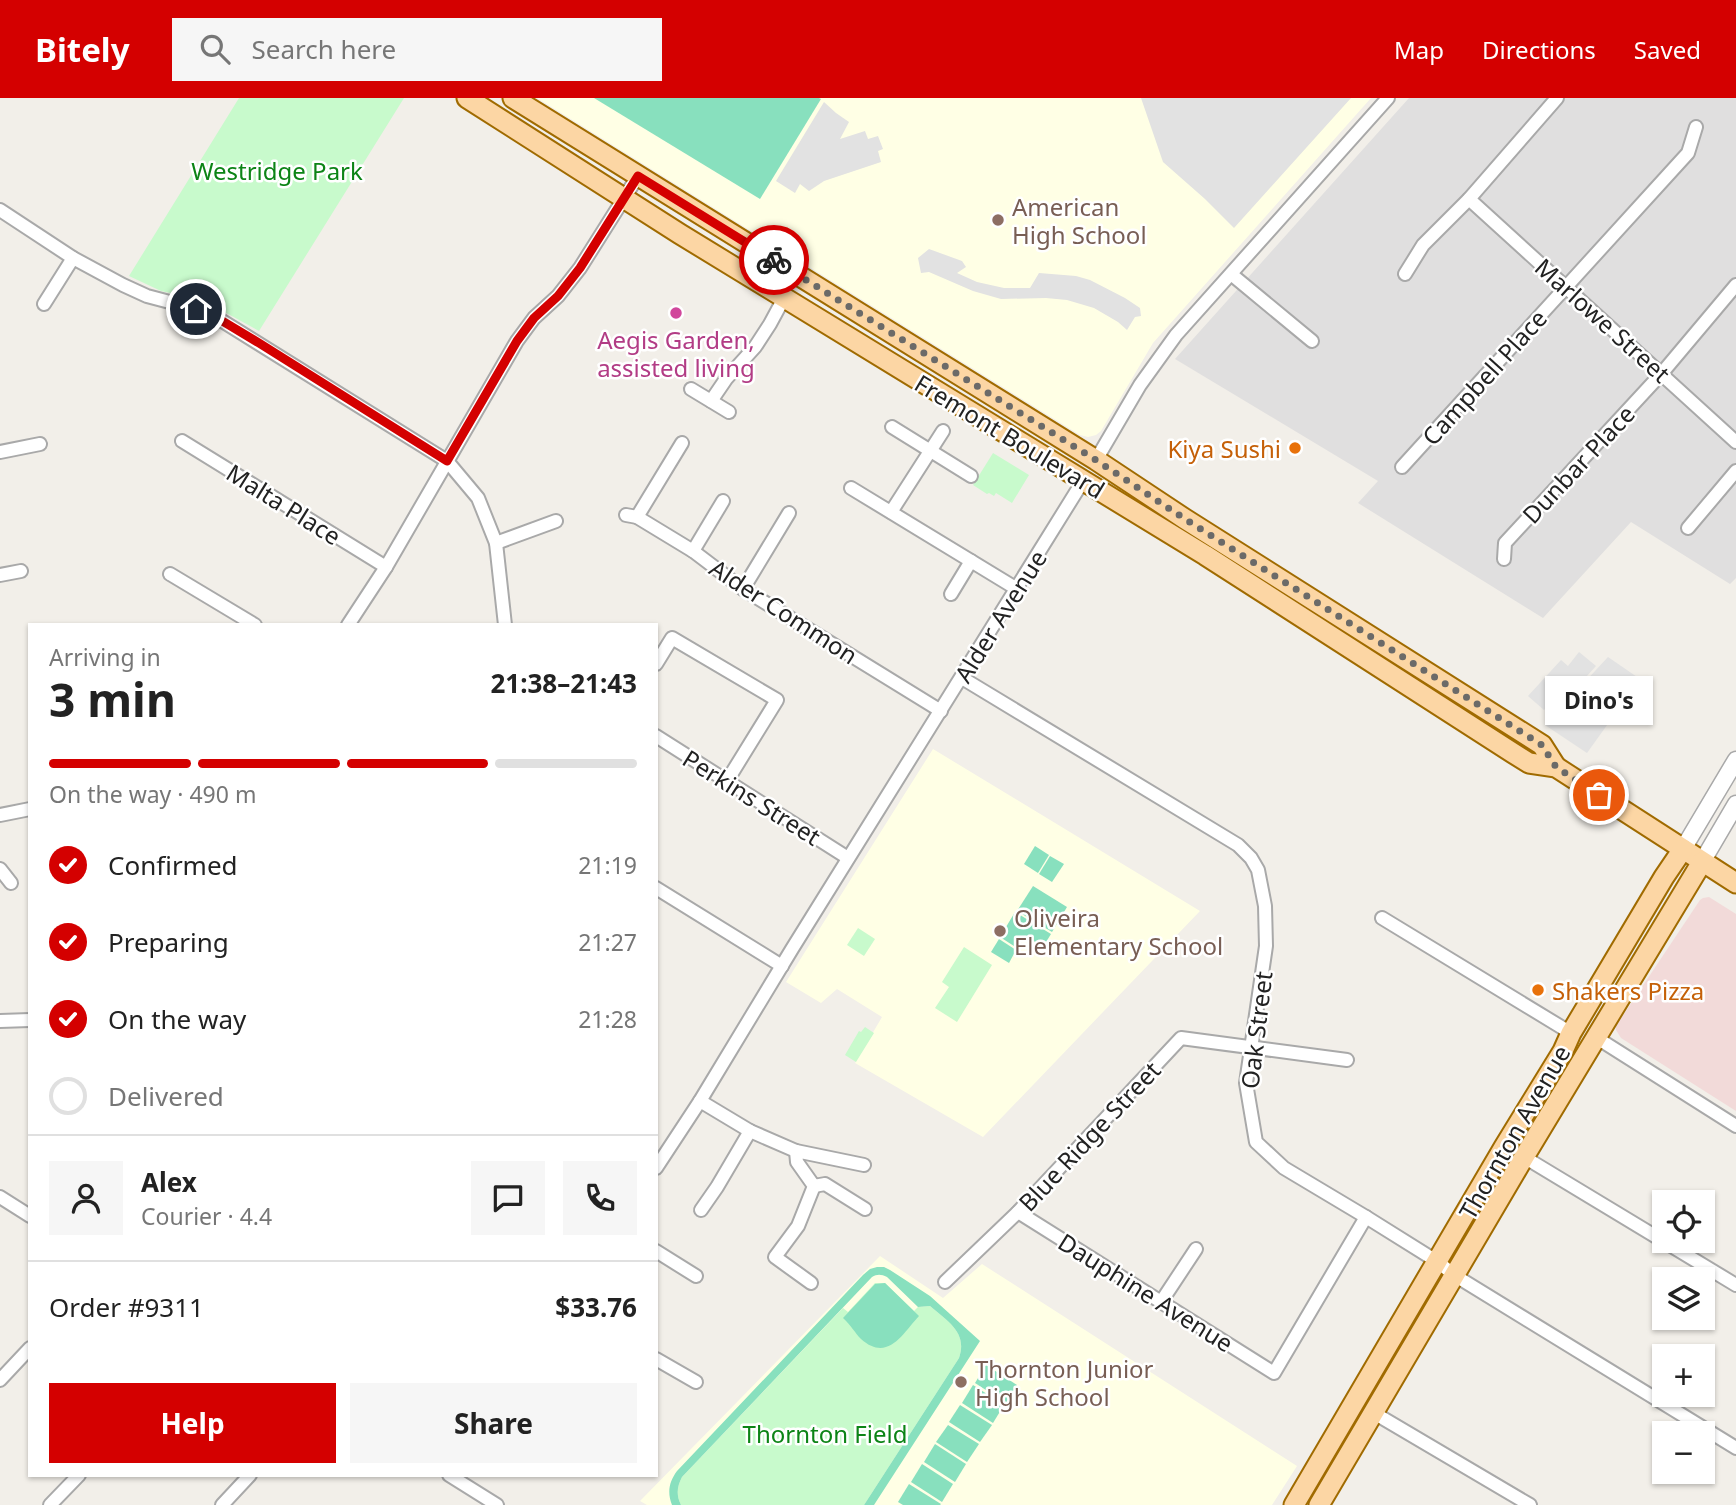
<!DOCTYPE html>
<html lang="en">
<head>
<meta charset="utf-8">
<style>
  :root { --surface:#fff; --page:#f6f6f6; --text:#222; --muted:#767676; --line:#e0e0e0; --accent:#d40000 }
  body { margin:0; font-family:"Noto Sans",sans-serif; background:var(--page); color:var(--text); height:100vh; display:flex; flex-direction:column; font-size:26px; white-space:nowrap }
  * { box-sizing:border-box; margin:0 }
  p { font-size:23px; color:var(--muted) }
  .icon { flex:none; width:38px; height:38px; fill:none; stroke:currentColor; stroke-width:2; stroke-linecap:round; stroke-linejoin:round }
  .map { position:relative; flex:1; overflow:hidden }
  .side { position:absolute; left:28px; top:525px; width:630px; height:854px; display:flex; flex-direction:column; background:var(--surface); border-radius:0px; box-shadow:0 2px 5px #0004 }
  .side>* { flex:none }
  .fabs { position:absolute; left:1652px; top:1092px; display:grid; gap:14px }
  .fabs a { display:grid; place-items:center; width:63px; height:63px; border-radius:0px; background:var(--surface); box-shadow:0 2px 5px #0004; font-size:35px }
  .pin { position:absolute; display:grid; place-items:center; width:60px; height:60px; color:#fff; margin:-30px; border:4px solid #fff; border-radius:50%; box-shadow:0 2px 7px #0007 }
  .courier { position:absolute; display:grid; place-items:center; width:70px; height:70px; margin:-35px; border:5px solid #d40000; border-radius:50%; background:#fff; color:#222; box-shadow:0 2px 9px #0007 }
  .bubble { position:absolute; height:49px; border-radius:0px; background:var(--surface); box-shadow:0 2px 5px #0004; font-size:23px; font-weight:700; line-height:49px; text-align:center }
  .headline em { font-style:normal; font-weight:700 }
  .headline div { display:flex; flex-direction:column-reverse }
  .headline { display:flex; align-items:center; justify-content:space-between; height:119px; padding:0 21px }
  h1 { font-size:46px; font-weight:700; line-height:52px }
  .bar { display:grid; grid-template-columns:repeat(4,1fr); gap:10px 7px; align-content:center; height:84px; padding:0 21px }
  .bar i { height:9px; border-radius:5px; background:var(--line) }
  .bar .active { background:var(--accent) }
  .bar p { grid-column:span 4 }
  .line { display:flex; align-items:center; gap:18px; padding:0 21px; border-top:2px solid var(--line) }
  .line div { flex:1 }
  .round { display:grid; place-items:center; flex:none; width:74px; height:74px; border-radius:0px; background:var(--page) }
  ol { padding:0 21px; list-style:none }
  li { display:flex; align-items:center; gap:21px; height:77px }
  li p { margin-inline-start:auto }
  li .icon { padding:7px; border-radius:50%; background:var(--accent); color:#fff; stroke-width:4 }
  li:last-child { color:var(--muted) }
  li i { width:38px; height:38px; border:4px solid var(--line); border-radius:50% }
  .button { display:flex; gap:14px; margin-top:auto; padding:14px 21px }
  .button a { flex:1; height:80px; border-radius:0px; background:var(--accent); color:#fff; font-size:28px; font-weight:700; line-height:80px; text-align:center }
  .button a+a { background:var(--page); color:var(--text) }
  header { display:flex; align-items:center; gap:42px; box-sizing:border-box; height:98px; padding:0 35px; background:var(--accent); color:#fff }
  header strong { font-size:33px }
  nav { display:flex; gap:38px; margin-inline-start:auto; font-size:24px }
  .search { width:490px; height:63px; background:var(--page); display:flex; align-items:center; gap:18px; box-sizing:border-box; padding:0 24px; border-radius:0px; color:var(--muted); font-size:26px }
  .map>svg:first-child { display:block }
  .residential { fill:#e0dfdf }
  .commercial { fill:#f2dad9 }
  .education { fill:#ffffe5 }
  .park { fill:#c8facc }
  .pitch { fill:#88e0be }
  .parking { fill:#e2e2e2 }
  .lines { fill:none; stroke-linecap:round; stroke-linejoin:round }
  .minor-casing { stroke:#a9a9a9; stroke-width:16 }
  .tertiary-casing { stroke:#a9a9a9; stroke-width:19 }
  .primary-casing { stroke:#a06b00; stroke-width:23 }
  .minor { stroke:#fff; stroke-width:12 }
  .tertiary { stroke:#fff; stroke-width:16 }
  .primary { stroke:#fcd6a4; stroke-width:19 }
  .done { stroke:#6b6a68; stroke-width:7; stroke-dasharray:0 12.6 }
  .route { stroke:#d40000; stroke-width:9 }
  .education-dot { fill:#8d6e63; stroke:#fff; stroke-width:2.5 }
  .hotel-dot { fill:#d1479c; stroke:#fff; stroke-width:2.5 }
  .food-dot { fill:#e8710a; stroke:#fff; stroke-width:2.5 }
  .labels { text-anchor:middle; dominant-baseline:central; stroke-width:5; stroke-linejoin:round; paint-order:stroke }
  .park-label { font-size:24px; fill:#0c8416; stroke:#fff }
  .education-label { font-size:24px; fill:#785e54; stroke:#fff; text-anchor:start }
  .street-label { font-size:24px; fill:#222; stroke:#fff }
  .hotel-label { font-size:24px; fill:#b23c85; stroke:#fff }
  .food-label { font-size:24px; fill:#c56008; stroke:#fff; text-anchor:end }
</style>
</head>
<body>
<header>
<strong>Bitely</strong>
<div class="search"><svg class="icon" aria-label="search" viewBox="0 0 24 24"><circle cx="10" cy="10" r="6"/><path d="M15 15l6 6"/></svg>Search here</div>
<nav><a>Map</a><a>Directions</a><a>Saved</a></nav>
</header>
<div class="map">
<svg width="1736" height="1407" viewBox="0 0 1736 1407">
  <rect width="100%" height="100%" fill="#f2efe9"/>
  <path class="residential" d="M 1409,0 L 1736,0 L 1736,480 L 1730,486 L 1631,424 L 1543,520 L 1358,405 L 1378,383 L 1175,261 Z"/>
  <path class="commercial" d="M 1709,799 L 1736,816 L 1736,1013 L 1621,940 L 1616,932 L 1616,928 L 1700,802 L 1703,800 Z"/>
  <g class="education">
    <path d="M 537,0 L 1371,0 L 1153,245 L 1101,333 L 1096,337 L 1088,339 L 1080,337 Z"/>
    <path d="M 933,651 L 1200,813 L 983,1039 L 855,965 L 882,919 L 837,891 L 821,905 L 786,884 Z"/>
    <path d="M 880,1158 L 943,1200 L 982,1166 L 1297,1368 L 1272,1407 L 647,1407 L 640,1403 Z"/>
  </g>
  <g class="park">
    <path d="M 239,0 L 404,0 L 259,233 L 230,217 L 197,201 L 161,193 L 129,178 Z"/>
    <path d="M 993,355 L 1029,377 L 1012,405 L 996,395 L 994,398 L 989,395 L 987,396 L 973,387 Z"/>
    <path d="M 858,830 L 875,841 L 864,858 L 847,847 Z"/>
    <path d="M 964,849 L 992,867 L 957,924 L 935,910 L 949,889 L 942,884 Z"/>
    <path d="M 865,929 L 874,935 L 856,964 L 845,957 L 859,933 L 861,934 Z"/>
    <path d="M 875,1185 L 885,1185 L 914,1213 L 918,1209 L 930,1208 C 947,1223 968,1234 959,1260 L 864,1407 L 681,1407 C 676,1397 677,1389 682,1379 L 843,1210 L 848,1214 Z"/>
  </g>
  <g class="pitch">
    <path d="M 594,0 L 819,0 L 821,1 L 760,101 Z"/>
    <path d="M 1035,748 L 1049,757 L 1038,775 L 1024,766 Z"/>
    <path d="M 1050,758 L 1064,766 L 1052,784 L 1039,776 Z"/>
    <path d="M 1033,788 L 1067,809 L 1052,834 L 1017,813 Z"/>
    <path d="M 1015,814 L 1051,836 L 1043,849 L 1026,838 L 1017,850 L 1000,839 Z"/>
    <path d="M 999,841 L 1016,852 L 1009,865 L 991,854 Z"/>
    <path d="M 877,1169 L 884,1169 L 890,1172 L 930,1198 L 980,1243 L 874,1407 L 864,1407 L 959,1260 C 968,1234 947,1223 930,1208 L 918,1209 L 887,1179 C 881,1176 877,1176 872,1179 L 682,1379 C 677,1389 676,1397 681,1407 L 672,1407 C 667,1394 669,1384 677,1373 L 863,1177 L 870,1171 Z"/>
    <path d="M 885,1185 L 919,1218 C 903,1235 888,1265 861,1241 C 855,1235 851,1227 843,1220 L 875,1186 Z"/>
    <path d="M 986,1267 L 1017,1287 L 1006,1305 L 975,1285 Z"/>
    <path d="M 973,1287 L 1004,1307 L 993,1325 L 962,1305 Z"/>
    <path d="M 960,1307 L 992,1327 L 980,1344 L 949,1324 Z"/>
    <path d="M 948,1327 L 979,1346 L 967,1364 L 936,1344 Z"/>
    <path d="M 935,1346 L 966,1366 L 955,1384 L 924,1364 Z"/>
    <path d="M 922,1366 L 953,1386 L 942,1404 L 911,1384 Z"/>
    <path d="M 909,1386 L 941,1406 L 940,1407 L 903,1407 L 898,1404 Z"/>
  </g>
  <g class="parking">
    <path d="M 1141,0 L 1351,0 L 1234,130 L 1205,101 L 1163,64 Z"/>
    <path d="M 824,4 L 836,15 L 849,24 L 840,41 L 865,33 L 868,41 L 878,38 L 883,51 L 878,53 L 881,64 L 824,83 L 809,93 L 800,86 L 795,95 L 776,83 Z"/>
    <path d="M 929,151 L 962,163 L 966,169 L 957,175 L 977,184 L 1004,190 L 1030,190 L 1039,175 L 1076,178 L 1090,182 L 1125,200 L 1140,210 L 1141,218 L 1135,219 L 1127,232 L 1118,224 L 1094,210 L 1067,202 L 1046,200 L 1001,201 L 973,193 L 929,174 L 921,175 L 918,160 Z"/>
    <path d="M 1579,554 L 1596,568 L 1554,614 L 1548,608 L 1544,612 L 1528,598 L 1561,562 L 1568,568 Z"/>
    <path d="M 1608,559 L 1640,581 L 1587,655 L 1545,627 Z"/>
  </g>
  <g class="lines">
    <g class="minor-casing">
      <g id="minor">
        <path d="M 1469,101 L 1736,344"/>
        <path d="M 0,112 L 73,160 L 123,187 L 147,198 L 196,211 L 219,221 L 447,363 L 478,400 L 496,445 L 505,527"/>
        <path d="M 1231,176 L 1312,243"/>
        <path d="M 1405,176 L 1423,147 L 1469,101 L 1557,0"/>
        <path d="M 44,206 L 73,160"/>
        <path d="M 691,291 L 729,314"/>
        <path d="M 711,303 L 726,281 L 755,249 L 770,226 L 784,200"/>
        <path d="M 892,329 L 971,378"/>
        <path d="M 182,343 L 386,469"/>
        <path d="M 0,354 L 40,346"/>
        <path d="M 1096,362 L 1140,287 L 1176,237 L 1388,0"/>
        <path d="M 1402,369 L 1688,55 L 1696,29"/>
        <path d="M 851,390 L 1017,491"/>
        <path d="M 891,414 L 943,333"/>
        <path d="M 626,417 L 637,419 L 693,453 L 743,491 L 941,613"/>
        <path d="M 637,419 L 682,345"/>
        <path d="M 1688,430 L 1736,373"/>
        <path d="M 496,445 L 556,423"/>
        <path d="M 693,453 L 723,403"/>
        <path d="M 1504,461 L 1505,445 L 1662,275 L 1736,187"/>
        <path d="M 170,476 L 255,527"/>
        <path d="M 0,477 L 21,473"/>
        <path d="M 743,491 L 789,415"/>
        <path d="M 951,496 L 971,463"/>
        <path d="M 348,527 L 386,469 L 517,243 L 534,220 L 558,198 L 580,170 L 638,78"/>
        <path d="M 656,566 L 672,540 L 777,602 L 727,683"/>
        <path d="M 962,580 L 1238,747 L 1251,760 L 1258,772 L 1265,808 L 1266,848 L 1246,985 L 1256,1044 L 1284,1070 L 1366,1119 L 1438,1164 L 1454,1177 L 1736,1350"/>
        <path d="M 656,638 L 848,760"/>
        <path d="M 0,717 L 30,711"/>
        <path d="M 0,771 L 11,785"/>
        <path d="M 656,790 L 782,868"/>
        <path d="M 1382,820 L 1571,935"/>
        <path d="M 0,923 L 30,922"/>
        <path d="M 1597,940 L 1736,1028"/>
        <path d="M 700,1003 L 750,1033 L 796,1053 L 864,1067"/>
        <path d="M 796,1053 L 797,1064 L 814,1088 L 798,1128 L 775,1159 L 811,1185"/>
        <path d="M 1524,1059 L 1736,1187"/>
        <path d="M 656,1070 L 700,1003 L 792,851 L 1083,383"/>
        <path d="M 814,1088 L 825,1086 L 865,1111"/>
        <path d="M 0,1099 L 30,1118"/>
        <path d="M 701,1112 L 717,1089 L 750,1033"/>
        <path d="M 1018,1114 L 1274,1275 L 1366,1119"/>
        <path d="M 656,1153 L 696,1178"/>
        <path d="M 945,1184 L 1018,1114 L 1181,940 L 1347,962"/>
        <path d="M 1161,1204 L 1196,1151"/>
        <path d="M 656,1261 L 696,1284"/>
        <path d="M 0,1282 L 30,1250"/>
        <path d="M 1374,1315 L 1530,1407"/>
        <path d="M 449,1377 L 497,1407"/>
        <path d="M 50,1407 L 79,1377"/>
        <path d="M 222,1407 L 250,1377"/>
      </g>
    </g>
    <g class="tertiary-casing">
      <g id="tertiary">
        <path d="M 1683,751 L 1736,662"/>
        <path d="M 1702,764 L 1736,706"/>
      </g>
    </g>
    <g class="primary-casing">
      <g id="primary">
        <path d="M 467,0 L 680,136 L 1205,457 L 1513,655 L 1529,665 L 1556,669 L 1736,785"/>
        <path d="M 513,0 L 1096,362 L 1185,421 L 1542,647 L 1556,669"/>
        <path d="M 1294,1407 L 1504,1049 L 1563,953 L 1571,935 L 1664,779 L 1683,751"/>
        <path d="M 1319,1407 L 1524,1059 L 1702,764"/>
      </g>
    </g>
    <use href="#minor" class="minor"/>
    <use href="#tertiary" class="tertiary"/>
    <use href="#primary" class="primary"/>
  </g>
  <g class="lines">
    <path class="done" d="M 774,162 L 1096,362 L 1185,421 L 1542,647 L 1556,669 L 1599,697"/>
    <path class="route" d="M 196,211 L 219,221 L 259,245 L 447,363 L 517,243 L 534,220 L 558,198 L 580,170 L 638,78 L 774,162"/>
  </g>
  <g class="education-dot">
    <circle cx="998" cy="122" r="7"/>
    <circle cx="1000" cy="833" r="7"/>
    <circle cx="961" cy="1284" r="7"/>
  </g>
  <circle class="hotel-dot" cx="676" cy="215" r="7"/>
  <g class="food-dot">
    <circle cx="1295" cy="350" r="7"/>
    <circle cx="1538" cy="892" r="7"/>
  </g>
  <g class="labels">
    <g class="park-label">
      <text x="277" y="72">Westridge Park</text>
      <text x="825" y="1335">Thornton Field</text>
    </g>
    <g class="education-label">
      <text x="1012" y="108">American<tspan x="1012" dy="28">High School</tspan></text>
      <text x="1014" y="819">Oliveira<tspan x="1014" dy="28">Elementary School</tspan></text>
      <text x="975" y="1270">Thornton Junior<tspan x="975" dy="28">High School</tspan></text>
    </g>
    <g class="street-label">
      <text transform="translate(1603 222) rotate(42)">Marlowe Street</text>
      <text transform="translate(1484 279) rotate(-48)">Campbell Place</text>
      <text transform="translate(1010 338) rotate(31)">Fremont Boulevard</text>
      <text transform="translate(1578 366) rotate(-47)">Dunbar Place</text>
      <text transform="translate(284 406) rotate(32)">Malta Place</text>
      <text transform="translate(784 513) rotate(33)">Alder Common</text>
      <text transform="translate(1000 518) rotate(-58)">Alder Avenue</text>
      <text transform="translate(752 699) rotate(32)">Perkins Street</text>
      <text transform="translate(1256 932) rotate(-83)">Oak Street</text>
      <text transform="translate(1514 1034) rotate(-60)">Thornton Avenue</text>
      <text transform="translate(1089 1038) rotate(-47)">Blue Ridge Street</text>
      <text transform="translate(1146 1194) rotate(32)">Dauphine Avenue</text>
    </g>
    <g class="hotel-label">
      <text x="676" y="241">Aegis Garden,<tspan x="676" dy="28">assisted living</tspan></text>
    </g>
    <g class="food-label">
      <text x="1281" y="350">Kiya Sushi</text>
      <text x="1552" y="892" text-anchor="start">Shakers Pizza</text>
    </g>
  </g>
</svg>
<div class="fabs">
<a><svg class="icon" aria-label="locate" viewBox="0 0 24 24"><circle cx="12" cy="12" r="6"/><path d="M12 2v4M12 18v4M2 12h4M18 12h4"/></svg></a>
<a><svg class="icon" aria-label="layers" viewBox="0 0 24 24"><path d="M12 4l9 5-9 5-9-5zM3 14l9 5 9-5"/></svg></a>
<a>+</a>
<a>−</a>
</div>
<div class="pin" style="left:1599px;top:697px;background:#ea580c"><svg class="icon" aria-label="bag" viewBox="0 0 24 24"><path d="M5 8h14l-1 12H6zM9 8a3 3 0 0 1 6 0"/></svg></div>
<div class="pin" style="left:196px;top:211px;background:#1f2937"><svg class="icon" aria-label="home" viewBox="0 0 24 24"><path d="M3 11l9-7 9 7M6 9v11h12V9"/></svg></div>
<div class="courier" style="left:774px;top:162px"><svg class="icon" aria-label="bike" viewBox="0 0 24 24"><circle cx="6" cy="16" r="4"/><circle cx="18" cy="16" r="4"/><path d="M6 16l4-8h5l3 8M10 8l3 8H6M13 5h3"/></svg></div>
<div class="bubble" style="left:1545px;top:578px;width:108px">Dino's</div>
<section class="side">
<div class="headline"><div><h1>3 min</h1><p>Arriving in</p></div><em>21:38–21:43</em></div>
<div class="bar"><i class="active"></i><i class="active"></i><i class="active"></i><i></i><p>On the way · 490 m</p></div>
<ol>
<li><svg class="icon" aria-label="check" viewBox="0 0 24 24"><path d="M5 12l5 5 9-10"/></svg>Confirmed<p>21:19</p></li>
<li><svg class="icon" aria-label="check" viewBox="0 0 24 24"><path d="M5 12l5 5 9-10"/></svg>Preparing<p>21:27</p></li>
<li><svg class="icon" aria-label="check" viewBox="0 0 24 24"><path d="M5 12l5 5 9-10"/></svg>On the way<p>21:28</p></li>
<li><i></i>Delivered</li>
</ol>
<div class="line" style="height:126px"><a class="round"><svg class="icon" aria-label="person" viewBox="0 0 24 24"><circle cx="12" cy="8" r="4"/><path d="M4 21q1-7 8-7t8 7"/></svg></a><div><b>Alex</b><p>Courier · 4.4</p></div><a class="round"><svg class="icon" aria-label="chat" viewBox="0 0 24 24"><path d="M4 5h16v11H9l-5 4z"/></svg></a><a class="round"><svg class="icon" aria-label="phone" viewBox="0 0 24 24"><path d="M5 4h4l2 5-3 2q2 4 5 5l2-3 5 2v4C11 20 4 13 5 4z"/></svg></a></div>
<div class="line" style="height:91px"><div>Order #9311</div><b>$33.76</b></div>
<div class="button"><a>Help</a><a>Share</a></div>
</section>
</div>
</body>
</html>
